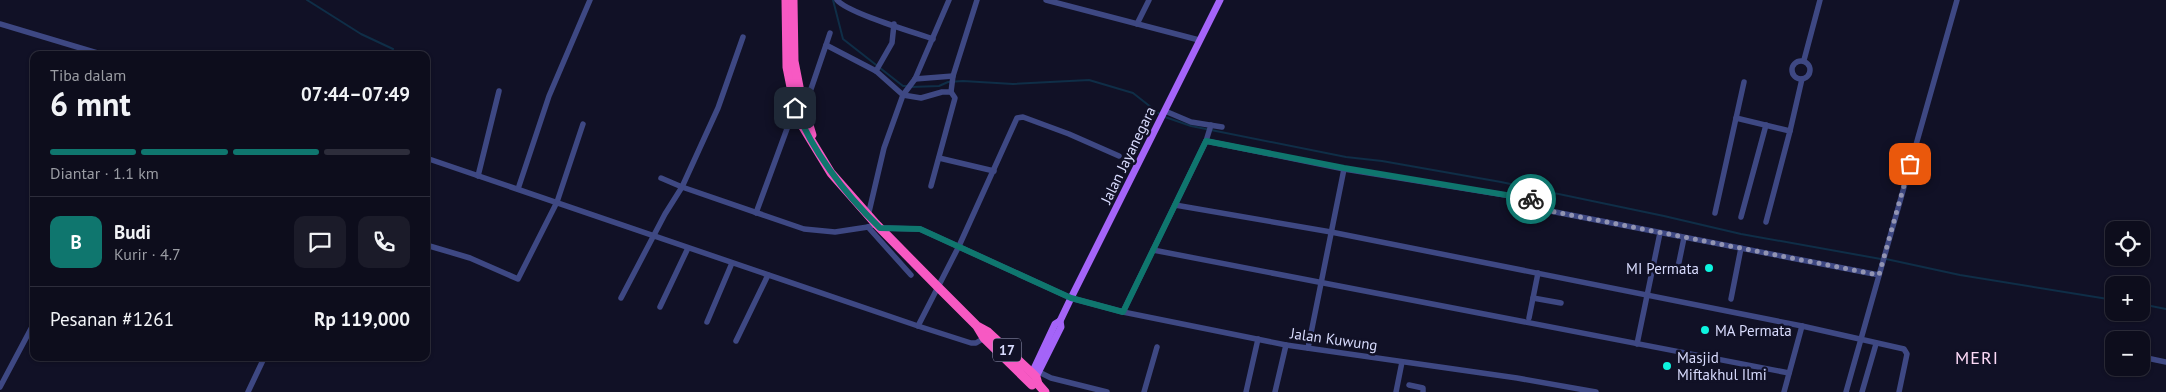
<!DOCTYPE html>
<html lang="id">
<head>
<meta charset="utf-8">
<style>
  :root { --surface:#0d0d1c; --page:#1b1b29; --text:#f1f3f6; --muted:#9a9ca3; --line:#2d2d3b; --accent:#0f766e }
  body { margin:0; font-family:"PT Sans",sans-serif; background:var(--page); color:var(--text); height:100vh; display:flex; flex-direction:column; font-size:19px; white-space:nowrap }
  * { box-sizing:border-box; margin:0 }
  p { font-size:16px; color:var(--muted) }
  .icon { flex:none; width:28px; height:28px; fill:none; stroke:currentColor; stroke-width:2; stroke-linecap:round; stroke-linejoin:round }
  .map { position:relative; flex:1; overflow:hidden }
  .drawer { position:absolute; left:30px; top:51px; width:400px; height:310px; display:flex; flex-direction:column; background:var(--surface); border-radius:10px; box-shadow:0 1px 4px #0004,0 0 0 1px var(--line) }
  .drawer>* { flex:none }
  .tools { position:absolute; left:2105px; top:221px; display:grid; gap:10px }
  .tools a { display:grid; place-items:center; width:45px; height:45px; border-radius:10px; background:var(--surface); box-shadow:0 1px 4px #0004,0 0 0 1px var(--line); font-size:25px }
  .pin { position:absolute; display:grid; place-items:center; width:42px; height:42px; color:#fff; margin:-21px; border-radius:10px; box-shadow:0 2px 8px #0006 }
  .courier { position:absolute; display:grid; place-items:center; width:50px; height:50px; margin:-25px; border:4px solid #0f766e; border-radius:50%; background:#fff; color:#222; box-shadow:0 1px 6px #0007 }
  .overview em { font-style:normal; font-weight:700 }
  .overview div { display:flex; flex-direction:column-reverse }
  .overview { display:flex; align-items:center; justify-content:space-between; height:85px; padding:0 20px }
  h1 { font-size:32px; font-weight:700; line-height:38px }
  .bar { display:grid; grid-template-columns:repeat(4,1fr); gap:8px 5px; align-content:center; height:60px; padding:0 20px }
  .bar i { height:6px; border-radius:4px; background:var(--line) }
  .bar .on { background:var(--accent) }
  .bar p { grid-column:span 4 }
  .line { display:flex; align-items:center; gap:12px; padding:0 20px; border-top:1px solid var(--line) }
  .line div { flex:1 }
  .round { display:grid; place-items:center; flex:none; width:52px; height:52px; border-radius:10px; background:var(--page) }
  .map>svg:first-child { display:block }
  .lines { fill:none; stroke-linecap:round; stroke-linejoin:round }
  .stream { stroke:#0f2e47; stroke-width:2 }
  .minor { stroke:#3e4883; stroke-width:5.5 }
  .major { stroke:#a464f8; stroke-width:7 }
  .highway { stroke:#f759c3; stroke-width:9 }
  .done { stroke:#9294b2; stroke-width:5; stroke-dasharray:0 9 }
  .route { stroke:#0f766e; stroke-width:6 }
  .poi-dot { fill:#0df4df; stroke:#111126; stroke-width:2 }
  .labels { text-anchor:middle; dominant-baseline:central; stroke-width:5; stroke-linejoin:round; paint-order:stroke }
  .shield { fill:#111126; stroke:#9c9ebc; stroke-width:1 }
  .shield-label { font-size:14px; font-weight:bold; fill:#d8dbfd }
  .street-label { font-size:15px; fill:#d8dbfd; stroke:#111126 }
  .poi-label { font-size:15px; fill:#d8dbfd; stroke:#111126; text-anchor:start }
  .quarter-label { font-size:18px; letter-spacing:1px; fill:#fddaf7; stroke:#111126 }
</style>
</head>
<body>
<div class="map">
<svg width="2166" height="392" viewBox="0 0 2166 392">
  <rect width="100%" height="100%" fill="#111126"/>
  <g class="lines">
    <g class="stream">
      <path d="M 307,0 L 361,34 L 393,49"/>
      <path d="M 833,0 L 843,39 L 903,86 L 907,86"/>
      <path d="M 911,87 L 939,86 L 948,82 L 963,81 L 1013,84 L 1089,80 L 1133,93 L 1161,115"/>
      <path d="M 1165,117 L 1191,126 L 1346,157 L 1382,161 L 1501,182 L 1664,216 L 1741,234 L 1881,259"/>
      <path d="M 1886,259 L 1960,275 L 2114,300"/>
      <path d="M 2141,304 L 2166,309"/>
    </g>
    <g class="minor">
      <path d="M 837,0 C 848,13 913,32 933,39"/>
      <path d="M 1046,0 L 1199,40"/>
      <path d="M 0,24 L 104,55"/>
      <path d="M 1137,24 L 1149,0"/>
      <path d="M 826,45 L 830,33"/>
      <path d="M 1804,60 L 1820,0"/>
      <circle cx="1801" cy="70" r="9"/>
      <path d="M 876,71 L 892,43 L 894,24"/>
      <path d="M 915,79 L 953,76"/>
      <path d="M 802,102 L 811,89 L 826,45 L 876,71 L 903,95 L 921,98 L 942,92 L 951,92 L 953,76 L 977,0"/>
      <path d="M 1165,111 L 1191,122 L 1222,127"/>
      <path d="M 1736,118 L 1790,131 L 1766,222"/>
      <path d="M 1790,131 L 1802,79"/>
      <path d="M 1206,141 L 1211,125"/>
      <path d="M 426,158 L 918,326 L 971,343 L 976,343 L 984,338"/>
      <path d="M 939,158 L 994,171"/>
      <path d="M 478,176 L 499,91"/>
      <path d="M 661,178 L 682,187 L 718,108 L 743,37"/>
      <path d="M 931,186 L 955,98 L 951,92"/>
      <path d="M 518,189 L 549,96 L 590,0"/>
      <path d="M 1175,205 L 1331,232 L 1802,326 L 1904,349 L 1907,354 L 1899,392"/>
      <path d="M 756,213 L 795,107"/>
      <path d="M 1715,213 L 1744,82"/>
      <path d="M 868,216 L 884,148 L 903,95 L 915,79 L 949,0"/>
      <path d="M 1741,217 L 1766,125"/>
      <path d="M 868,227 L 911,275"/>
      <path d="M 880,228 L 920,229 L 1071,298 L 1123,312 L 1286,345 L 1517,378 L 1596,392"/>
      <path d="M 426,245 L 470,258 L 518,279 L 557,202 L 583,124"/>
      <path d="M 1153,250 L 1789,373"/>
      <path d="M 1678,267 L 1684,238"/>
      <path d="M 621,298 L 665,214 L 682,187 L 804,229 L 835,232 L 868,227 L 876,224"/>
      <path d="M 1533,298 L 1561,303"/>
      <path d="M 1731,299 L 1741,248"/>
      <path d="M 660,307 L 688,248"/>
      <path d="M 1123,312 L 1206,141 L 1344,169 L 1535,200 L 1550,211 L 1879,275"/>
      <path d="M 1529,318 L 1538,273"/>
      <path d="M 707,322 L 732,263"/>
      <path d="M 918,326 L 959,246 L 1017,118 L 1023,117 L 1069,134 L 1119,156"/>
      <path d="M 736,341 L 768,275"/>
      <path d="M 1637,344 L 1660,233"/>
      <path d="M 1308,348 L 1344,169"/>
      <path d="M 2142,357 L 2166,362"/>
      <path d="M 1039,372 L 1051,378 L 1107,392"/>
      <path d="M 1409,385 L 1423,388 L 1423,392"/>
      <path d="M 0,387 L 34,323"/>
      <path d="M 248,392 L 264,358"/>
      <path d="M 1144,392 L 1157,347"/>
      <path d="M 1246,392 L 1258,339"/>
      <path d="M 1275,392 L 1286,345"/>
      <path d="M 1396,392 L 1402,362"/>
      <path d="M 1784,392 L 1802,326"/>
      <path d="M 1846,392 L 1957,0"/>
      <path d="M 1862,392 L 1876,344"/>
    </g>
    <g class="major">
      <path d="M 1032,373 L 1055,324 L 1060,321 L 1071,298 L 1220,0"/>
      <path d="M 1036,377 L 1061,327 L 1060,321"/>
    </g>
    <g class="highway">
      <path d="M 786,0 L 787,67 L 795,107 L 803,127 L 831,173 L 876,224 L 938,287 L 977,326 L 988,332 L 1032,373 L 1036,377 L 1038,384"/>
      <path d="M 793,0 L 794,61 L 802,102 L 812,135"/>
      <path d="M 978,328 L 984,338 L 1032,385"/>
      <path d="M 1038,384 L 1045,392"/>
    </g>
  </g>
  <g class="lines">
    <path class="done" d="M 1531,199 L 1540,202 L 1550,211 L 1879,275 L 1910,164"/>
    <path class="route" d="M 795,108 C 814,153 845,194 880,228 L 920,229 L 1071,298 L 1123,312 L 1206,141 L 1344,168 L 1531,199"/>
  </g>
  <g class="poi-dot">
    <circle cx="1709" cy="268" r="5"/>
    <circle cx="1705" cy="330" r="5"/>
    <circle cx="1667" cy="366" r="5"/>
  </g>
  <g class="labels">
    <rect class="shield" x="993" y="338.5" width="28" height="23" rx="4"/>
    <g class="shield-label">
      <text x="1007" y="350">17</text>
    </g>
    <g class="street-label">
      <text transform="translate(1128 155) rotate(-64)">Jalan Jayanegara</text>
      <text transform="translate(1334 339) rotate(8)">Jalan Kuwung</text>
    </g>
    <g class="poi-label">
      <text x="1699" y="268" text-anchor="end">MI Permata</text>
      <text x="1715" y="330">MA Permata</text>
      <text x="1677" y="357">Masjid<tspan x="1677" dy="17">Miftakhul Ilmi</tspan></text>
    </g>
    <g class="quarter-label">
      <text x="1977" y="357">MERI</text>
    </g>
  </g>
</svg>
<div class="tools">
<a><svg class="icon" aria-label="locate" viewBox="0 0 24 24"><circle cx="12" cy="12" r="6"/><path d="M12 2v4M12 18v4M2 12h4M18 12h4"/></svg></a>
<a>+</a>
<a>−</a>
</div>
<div class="pin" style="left:1910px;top:164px;background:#ea580c"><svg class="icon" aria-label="bag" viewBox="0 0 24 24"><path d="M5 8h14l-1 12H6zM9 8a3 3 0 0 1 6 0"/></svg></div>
<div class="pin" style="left:795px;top:108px;background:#1f2937"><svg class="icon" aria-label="home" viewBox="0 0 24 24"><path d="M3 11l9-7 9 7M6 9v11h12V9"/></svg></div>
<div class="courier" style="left:1531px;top:199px"><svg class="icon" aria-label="bike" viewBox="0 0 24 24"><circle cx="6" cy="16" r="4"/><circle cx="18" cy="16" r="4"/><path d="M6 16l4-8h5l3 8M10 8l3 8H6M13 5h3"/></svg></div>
<section class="drawer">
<div class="overview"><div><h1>6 mnt</h1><p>Tiba dalam</p></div><em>07:44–07:49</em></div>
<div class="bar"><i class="on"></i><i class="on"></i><i class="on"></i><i></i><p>Diantar · 1.1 km</p></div>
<div class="line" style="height:90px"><b class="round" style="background:var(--accent);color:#fff">B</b><div><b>Budi</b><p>Kurir · 4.7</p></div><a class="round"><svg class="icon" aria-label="chat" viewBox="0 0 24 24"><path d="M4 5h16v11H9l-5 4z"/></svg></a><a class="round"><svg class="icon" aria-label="phone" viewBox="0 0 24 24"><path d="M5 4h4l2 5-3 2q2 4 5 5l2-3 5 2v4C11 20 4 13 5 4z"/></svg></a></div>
<div class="line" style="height:65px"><div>Pesanan #1261</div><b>Rp 119,000</b></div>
</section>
</div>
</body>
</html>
